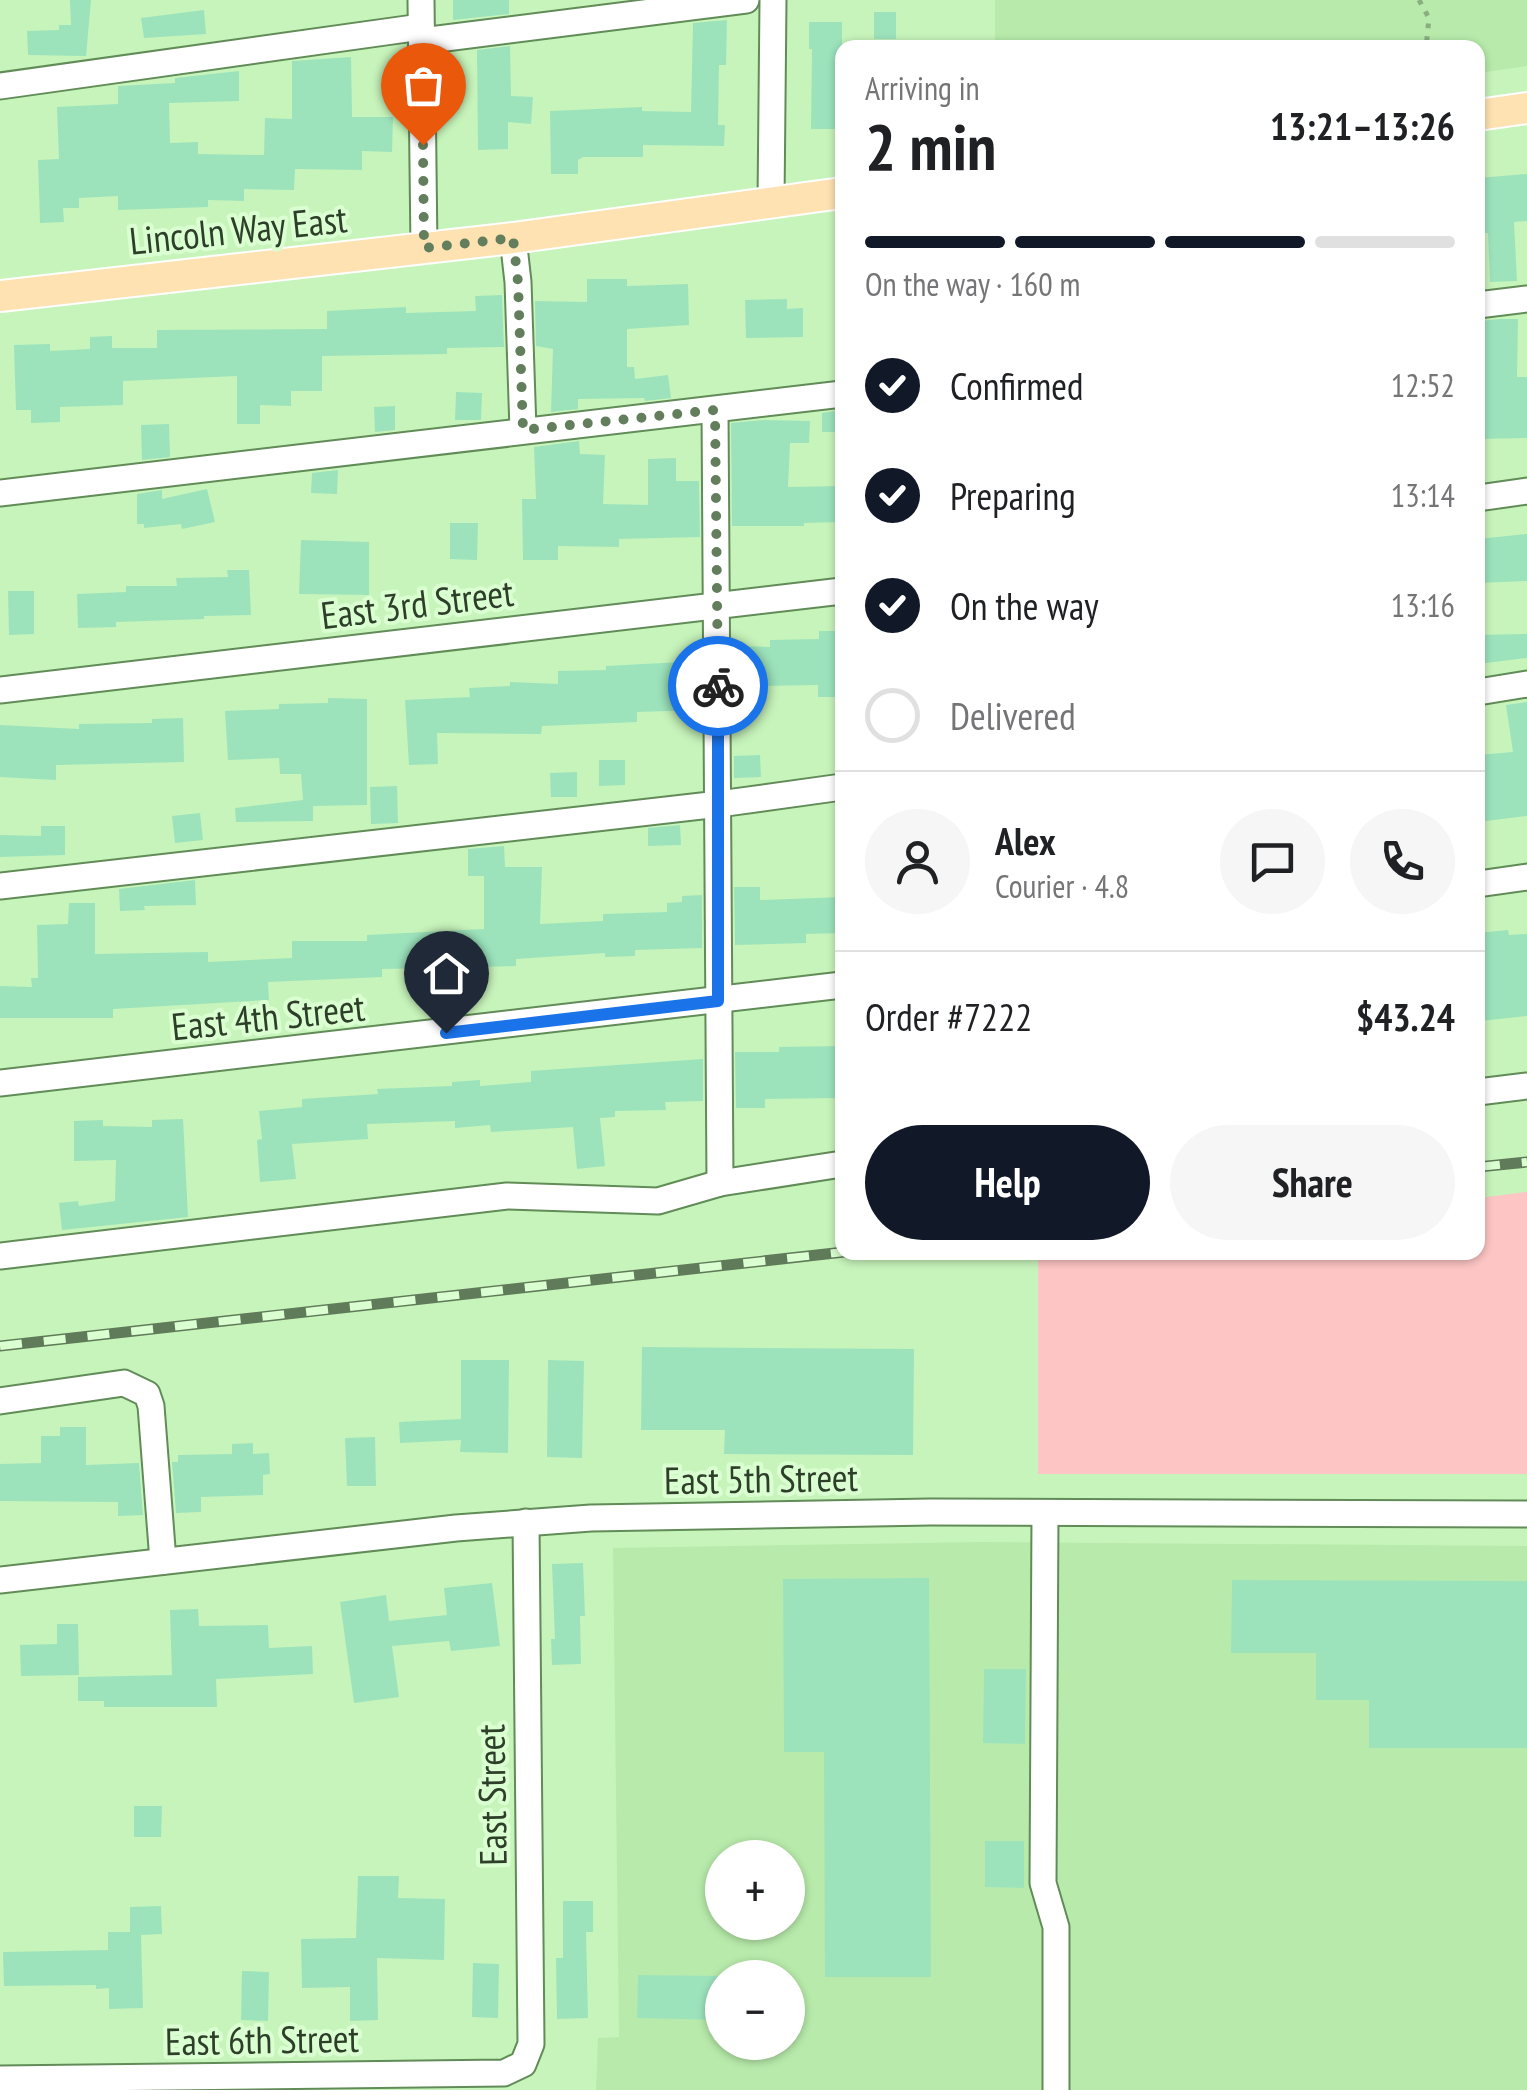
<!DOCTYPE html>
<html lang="en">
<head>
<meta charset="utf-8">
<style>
  :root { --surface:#fff; --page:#f6f6f6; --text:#202124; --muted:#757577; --line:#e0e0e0; --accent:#111827 }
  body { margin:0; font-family:"PT Sans Narrow",sans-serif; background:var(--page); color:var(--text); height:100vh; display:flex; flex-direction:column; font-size:38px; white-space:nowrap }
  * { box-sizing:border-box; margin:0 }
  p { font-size:32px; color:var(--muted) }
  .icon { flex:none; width:55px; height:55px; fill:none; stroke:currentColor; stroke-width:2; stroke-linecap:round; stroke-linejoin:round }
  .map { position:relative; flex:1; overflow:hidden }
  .side { position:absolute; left:835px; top:40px; width:650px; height:1220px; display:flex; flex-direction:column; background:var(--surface); border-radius:20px; box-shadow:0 2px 8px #0004 }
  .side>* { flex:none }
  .tools { position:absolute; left:705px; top:1840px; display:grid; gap:20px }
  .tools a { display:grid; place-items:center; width:100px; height:100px; border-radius:50%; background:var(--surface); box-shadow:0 2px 8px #0004; font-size:50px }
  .pin { position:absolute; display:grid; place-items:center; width:85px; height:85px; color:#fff; margin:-102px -42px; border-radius:50% 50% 50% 0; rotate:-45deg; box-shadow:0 0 10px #0007 }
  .pin .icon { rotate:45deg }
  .courier { position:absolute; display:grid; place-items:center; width:100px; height:100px; margin:-50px; border:8px solid #1a73e8; border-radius:50%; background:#fff; color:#222; box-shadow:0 2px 12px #0007 }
  .summary em { font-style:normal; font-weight:700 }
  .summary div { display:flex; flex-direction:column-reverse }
  .summary { display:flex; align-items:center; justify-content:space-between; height:170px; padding:0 30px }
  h1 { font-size:65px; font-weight:700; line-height:75px }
  .bar { display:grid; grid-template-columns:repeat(4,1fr); gap:15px 10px; align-content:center; height:120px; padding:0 30px }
  .bar i { height:12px; border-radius:8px; background:var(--line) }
  .bar .selected { background:var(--accent) }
  .bar p { grid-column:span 4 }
  .line { display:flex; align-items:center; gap:25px; padding:0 30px; border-top:2px solid var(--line) }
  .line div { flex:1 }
  .round { display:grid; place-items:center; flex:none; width:105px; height:105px; border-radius:52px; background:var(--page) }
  ol { padding:0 30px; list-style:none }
  li { display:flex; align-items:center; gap:30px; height:110px }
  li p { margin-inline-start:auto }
  li .icon { padding:10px; border-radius:50%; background:var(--accent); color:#fff; stroke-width:4 }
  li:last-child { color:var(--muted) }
  li i { width:55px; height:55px; border:5px solid var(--line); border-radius:50% }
  .cta { display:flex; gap:20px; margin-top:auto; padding:20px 30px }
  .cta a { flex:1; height:115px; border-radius:60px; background:var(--accent); color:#fff; font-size:40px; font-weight:700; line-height:115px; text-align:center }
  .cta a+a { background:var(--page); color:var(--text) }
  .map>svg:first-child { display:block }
  .built { fill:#b8ebab; fill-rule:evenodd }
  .green { fill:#fdc5c4 }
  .building { fill:#9ce3bc }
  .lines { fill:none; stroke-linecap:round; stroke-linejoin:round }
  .minor-casing { stroke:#618b57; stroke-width:29 }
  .major-casing { stroke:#fff; stroke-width:34 }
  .path { stroke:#8bad82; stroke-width:5; stroke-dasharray:5 8; stroke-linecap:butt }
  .minor { stroke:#fff; stroke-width:25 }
  .major { stroke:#fee2b2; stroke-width:30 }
  .rail-casing { stroke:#607b59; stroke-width:11 }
  .rail { stroke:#daffd1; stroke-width:8; stroke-dasharray:22; stroke-linecap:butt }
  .done { stroke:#637e5c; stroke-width:10; stroke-dasharray:0 18 }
  .route { stroke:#1a73e8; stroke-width:12 }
  .labels { text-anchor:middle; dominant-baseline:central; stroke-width:8; stroke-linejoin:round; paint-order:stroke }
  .street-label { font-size:38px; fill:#2d3f29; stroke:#daffd1 }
</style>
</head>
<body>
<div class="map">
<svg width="1527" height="2090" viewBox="0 0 1527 2090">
  <rect width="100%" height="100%" fill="#c7f4bb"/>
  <g class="built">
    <path d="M 995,0 L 1527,0 L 1527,66 L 1478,73 L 1478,48 L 995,47 Z"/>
    <path d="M 980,1542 L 1527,1546 L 1527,2090 L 596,2090 L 598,2038 L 619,2037 L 613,1548 ZM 722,1858 L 788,1858 L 788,1922 L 722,1922 ZM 722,1978 L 788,1978 L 788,2042 L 722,2042 Z"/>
  </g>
  <path class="green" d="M 1527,1192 L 1527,1474 L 1038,1474 L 1038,1253 L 1478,1252 L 1478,1198 Z"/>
  <g class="building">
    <path d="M 70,0 L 91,0 L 86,56 L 28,55 L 27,31 L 59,30 L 59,25 L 71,25 Z"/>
    <path d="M 453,0 L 509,0 L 509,14 L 453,20 Z"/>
    <path d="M 204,10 L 206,34 L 144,38 L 141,18 Z"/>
    <rect x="874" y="12" width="22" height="27"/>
    <path d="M 727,20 L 726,65 L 719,65 L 718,125 L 725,125 L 724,146 L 643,145 L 643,157 L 583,157 L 578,160 L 578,174 L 551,174 L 550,111 L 642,107 L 642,111 L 691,112 L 693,23 Z"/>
    <path d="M 809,22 L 842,22 L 842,129 L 811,129 L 812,49 L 809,49 Z"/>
    <path d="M 510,46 L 511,96 L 533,97 L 531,124 L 508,122 L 508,149 L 478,150 L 477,50 Z"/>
    <path d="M 351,57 L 352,117 L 393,117 L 392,152 L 362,151 L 362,170 L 295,169 L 294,190 L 244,189 L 244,201 L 208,200 L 208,207 L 118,210 L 118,196 L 79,198 L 79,208 L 63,208 L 64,222 L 40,223 L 38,160 L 59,159 L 57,107 L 118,104 L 118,86 L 175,83 L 175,78 L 239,71 L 239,101 L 169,103 L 170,143 L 198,142 L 198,154 L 264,155 L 265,118 L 292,119 L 292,61 Z"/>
    <path d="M 1527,174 L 1527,221 L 1514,222 L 1517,281 L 1490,282 L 1488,233 L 1478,233 L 1478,178 Z"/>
    <path d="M 587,279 L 627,279 L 627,286 L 688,284 L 689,325 L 627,329 L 627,367 L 634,367 L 635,379 L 668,375 L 671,398 L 645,401 L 644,398 L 578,399 L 578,409 L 551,412 L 553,349 L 536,346 L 535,301 L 587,302 Z"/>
    <path d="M 502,295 L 504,347 L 447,348 L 447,354 L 322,356 L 322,391 L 291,391 L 291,406 L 260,405 L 260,424 L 237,424 L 237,376 L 123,381 L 123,405 L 60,407 L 60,422 L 31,423 L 31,410 L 16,410 L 14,345 L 50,344 L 50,351 L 90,349 L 90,337 L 112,336 L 112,348 L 157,348 L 157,330 L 327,329 L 327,311 L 406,307 L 406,313 L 476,311 L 475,296 Z"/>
    <path d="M 787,299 L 787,309 L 803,308 L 803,337 L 746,338 L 745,300 Z"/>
    <path d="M 1499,319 L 1518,319 L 1517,377 L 1527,377 L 1527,438 L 1478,439 L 1480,321 Z"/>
    <path d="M 456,392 L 482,393 L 481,420 L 455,420 Z"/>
    <path d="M 395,406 L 395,430 L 375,432 L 374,407 Z"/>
    <path d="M 842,410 L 842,432 L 822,432 L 822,413 Z"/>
    <path d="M 763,420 L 810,421 L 809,443 L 790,443 L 788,487 L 842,486 L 842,522 L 804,523 L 804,526 L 732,526 L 731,423 Z"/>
    <path d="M 169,424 L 170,457 L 142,460 L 141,425 Z"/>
    <path d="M 579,441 L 580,454 L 605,455 L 603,504 L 648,505 L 648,459 L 676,458 L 676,481 L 699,481 L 700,537 L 619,539 L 619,547 L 558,546 L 558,560 L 523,560 L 522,499 L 536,499 L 534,447 Z"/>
    <path d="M 338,470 L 337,494 L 311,493 L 312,473 Z"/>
    <path d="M 207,489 L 215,522 L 182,529 L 181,524 L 144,528 L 144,524 L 137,524 L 137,494 L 162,490 L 162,499 Z"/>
    <path d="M 450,523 L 478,523 L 477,560 L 450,559 Z"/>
    <path d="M 1527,534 L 1527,581 L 1478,583 L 1478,539 Z"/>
    <path d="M 301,540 L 369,542 L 369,595 L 299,594 Z"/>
    <path d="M 227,570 L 249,570 L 251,615 L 204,616 L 204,619 L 116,622 L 116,627 L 78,628 L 77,594 L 126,592 L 126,586 L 177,586 L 176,578 L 228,577 Z"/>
    <path d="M 8,591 L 34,591 L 34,634 L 9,635 Z"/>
    <path d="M 819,631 L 842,631 L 842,697 L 818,697 L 818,685 L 760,686 L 760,693 L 733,693 L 733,646 L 770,647 L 770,640 L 819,639 Z"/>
    <path d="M 1527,634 L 1527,658 L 1478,664 L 1478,635 Z"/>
    <path d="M 700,661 L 701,710 L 637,712 L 637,722 L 542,726 L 541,734 L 437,733 L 438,764 L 409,765 L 405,700 L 470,697 L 469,688 L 510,686 L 510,682 L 558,684 L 558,671 L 606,670 L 606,666 Z"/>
    <path d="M 328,698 L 367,699 L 367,805 L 313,806 L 313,821 L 236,822 L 235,808 L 303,800 L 301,774 L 280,774 L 279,758 L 228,760 L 225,711 L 279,709 L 279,704 L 328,703 Z"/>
    <path d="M 1527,702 L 1527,816 L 1478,822 L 1478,755 L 1513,752 L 1506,705 Z"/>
    <path d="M 183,718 L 184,762 L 56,765 L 56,780 L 0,777 L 0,725 L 79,729 L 79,724 L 152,723 L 152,719 Z"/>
    <path d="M 760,755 L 761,777 L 734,778 L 734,756 Z"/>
    <path d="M 599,760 L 625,760 L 625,785 L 599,786 Z"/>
    <path d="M 577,772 L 577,797 L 551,797 L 550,773 Z"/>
    <path d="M 397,786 L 398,823 L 371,824 L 370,787 Z"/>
    <path d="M 200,813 L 203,840 L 175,843 L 172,816 Z"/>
    <path d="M 680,825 L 681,845 L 648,846 L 648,828 Z"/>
    <path d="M 41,826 L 65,826 L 65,855 L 0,857 L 0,835 L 41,836 Z"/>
    <path d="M 504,846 L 505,867 L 542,867 L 540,924 L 603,921 L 603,914 L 667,912 L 667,903 L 682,902 L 682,896 L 702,895 L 702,948 L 635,950 L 635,956 L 605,957 L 605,953 L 516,959 L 516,966 L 382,969 L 382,977 L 268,982 L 269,1000 L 113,1009 L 113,1018 L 0,1018 L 0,986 L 32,987 L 31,978 L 38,978 L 37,925 L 68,924 L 69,903 L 95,903 L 95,954 L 208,952 L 208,962 L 292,958 L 292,941 L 367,941 L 367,935 L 484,929 L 484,876 L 468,876 L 468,849 Z"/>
    <path d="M 195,880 L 196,905 L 144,906 L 145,910 L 120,911 L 119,889 Z"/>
    <path d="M 734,887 L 760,887 L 760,900 L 842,897 L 842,933 L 806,934 L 806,943 L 735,945 Z"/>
    <path d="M 1508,930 L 1509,935 L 1527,934 L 1527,1016 L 1481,1021 L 1478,933 Z"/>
    <path d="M 842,1046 L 842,1098 L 765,1099 L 765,1108 L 736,1108 L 735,1052 L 779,1052 L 779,1047 Z"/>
    <path d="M 703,1059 L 703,1101 L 665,1102 L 666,1110 L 615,1111 L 615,1117 L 600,1118 L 605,1166 L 577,1169 L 573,1127 L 491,1132 L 490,1125 L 455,1128 L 455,1121 L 367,1124 L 368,1139 L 292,1144 L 296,1179 L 260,1182 L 257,1140 L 262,1139 L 259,1111 L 302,1107 L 302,1099 L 378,1094 L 377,1089 L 452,1086 L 452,1082 L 480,1080 L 480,1086 L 531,1082 L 531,1071 Z"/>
    <path d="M 183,1119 L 188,1217 L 62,1230 L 59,1203 L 78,1201 L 79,1206 L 115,1201 L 116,1160 L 74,1161 L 74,1121 L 103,1120 L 103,1126 L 152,1127 L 152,1120 Z"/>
    <path d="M 642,1347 L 914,1349 L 913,1455 L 724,1454 L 725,1430 L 641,1430 Z"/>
    <path d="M 461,1360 L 509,1360 L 508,1453 L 460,1452 L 461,1440 L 400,1443 L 399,1422 L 461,1419 Z"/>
    <path d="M 548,1360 L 584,1361 L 582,1458 L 547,1457 Z"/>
    <path d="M 60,1427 L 86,1427 L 86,1465 L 139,1463 L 143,1515 L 118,1516 L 118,1502 L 0,1501 L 0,1464 L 41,1463 L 41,1436 L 60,1436 Z"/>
    <path d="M 375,1437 L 376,1486 L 347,1486 L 345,1438 Z"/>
    <path d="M 253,1443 L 253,1454 L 269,1453 L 270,1474 L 263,1475 L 263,1495 L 201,1497 L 201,1512 L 176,1513 L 172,1462 L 178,1462 L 178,1455 L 232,1454 L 232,1444 Z"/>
    <path d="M 583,1563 L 585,1616 L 580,1616 L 581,1664 L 552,1665 L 551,1639 L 555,1639 L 552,1564 Z"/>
    <path d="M 929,1578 L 931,1977 L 825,1977 L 824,1752 L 784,1752 L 783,1579 Z"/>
    <path d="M 1232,1580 L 1527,1581 L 1527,1748 L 1369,1748 L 1369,1700 L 1316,1700 L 1316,1653 L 1231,1653 Z"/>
    <path d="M 492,1583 L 500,1646 L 451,1651 L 449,1641 L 392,1646 L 399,1697 L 354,1703 L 340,1602 L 386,1595 L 389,1621 L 447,1615 L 444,1588 Z"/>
    <path d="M 198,1609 L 199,1626 L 268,1625 L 269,1648 L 312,1646 L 313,1674 L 216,1679 L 217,1707 L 104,1707 L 104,1701 L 78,1701 L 78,1677 L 172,1675 L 170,1610 Z"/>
    <path d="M 57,1624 L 78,1624 L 79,1675 L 21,1676 L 20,1645 L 57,1644 Z"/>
    <path d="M 984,1669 L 1026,1669 L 1025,1744 L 983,1743 Z"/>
    <path d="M 134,1806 L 162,1806 L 161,1837 L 134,1837 Z"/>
    <path d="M 985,1841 L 1024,1841 L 1024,1888 L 985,1887 Z"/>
    <path d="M 358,1876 L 399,1876 L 398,1898 L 445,1899 L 444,1960 L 377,1958 L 378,2020 L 350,2021 L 350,1987 L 302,1988 L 301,1939 L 356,1938 Z"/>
    <path d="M 563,1901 L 593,1901 L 593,1932 L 586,1932 L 588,2018 L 557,2019 L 556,1958 L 563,1958 Z"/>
    <path d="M 161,1906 L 162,1934 L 141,1935 L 143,2008 L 109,2009 L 109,1988 L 96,1989 L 96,1985 L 4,1986 L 3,1952 L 108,1950 L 108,1932 L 130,1932 L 130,1907 Z"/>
    <path d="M 473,1963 L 499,1964 L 498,2018 L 472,2017 Z"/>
    <path d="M 242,1971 L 269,1972 L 268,2021 L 241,2020 Z"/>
    <path d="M 638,1975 L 722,1976 L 722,2020 L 637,2018 Z"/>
  </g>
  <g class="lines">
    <g class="minor-casing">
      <g id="minor">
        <path d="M 421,0 L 424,248"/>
        <path d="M 422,41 L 746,0"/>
        <path d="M 0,86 L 421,27"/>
        <path d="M 771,202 L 773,0"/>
        <path d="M 513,238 L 518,282 L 523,430"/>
        <path d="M 1478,305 L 1527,299"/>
        <path d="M 715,410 L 720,1183"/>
        <path d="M 0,493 L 842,394"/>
        <path d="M 1478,498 L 1527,491"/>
        <path d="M 0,690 L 842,591"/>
        <path d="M 1478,692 L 1527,684"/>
        <path d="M 1478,884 L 1527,877"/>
        <path d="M 0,886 L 719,804 L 842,787"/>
        <path d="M 0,1083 L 842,985"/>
        <path d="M 1478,1092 L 1527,1086"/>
        <path d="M 0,1256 L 507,1196 L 658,1201 L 720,1183 L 842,1164"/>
        <path d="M 0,1401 L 124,1383 L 147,1394 L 151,1406 L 163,1561"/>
        <path d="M 1045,1514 L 1043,1883 L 1056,1927 L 1056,2090"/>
        <path d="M 0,1580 L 456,1528 L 591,1518 L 930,1512 L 1527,1514"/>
        <path d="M 0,2079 L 504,2073 L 523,2064 L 531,2044 L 526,1522"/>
      </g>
    </g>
    <g class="major-casing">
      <g id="major">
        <path d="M 1478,115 L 1527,108"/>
        <path d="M 0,296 L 513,238 L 842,193"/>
      </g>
    </g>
    <path class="path" d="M 1419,0 L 1429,18 L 1426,48"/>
    <use href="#minor" class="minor"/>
    <use href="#major" class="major"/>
    <g class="rail-casing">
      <g id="rail">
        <path d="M 1478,1167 L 1527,1162"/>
        <path d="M 0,1346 L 844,1252"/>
      </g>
    </g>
    <use href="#rail" class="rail"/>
  </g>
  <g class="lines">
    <path class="done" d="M 423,145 L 424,248 L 513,238 L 518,282 L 523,430 L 715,410 L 718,686"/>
    <path class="route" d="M 446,1033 L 718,1001 L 718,686"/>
  </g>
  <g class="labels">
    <g class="street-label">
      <text transform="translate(238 229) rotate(-6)">Lincoln Way East</text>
      <text transform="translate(417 603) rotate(-7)">East 3rd Street</text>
      <text transform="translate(268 1016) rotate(-6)">East 4th Street</text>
      <text transform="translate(761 1478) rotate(-1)">East 5th Street</text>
      <text transform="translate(491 1795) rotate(-91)">East Street</text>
      <text transform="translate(262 2039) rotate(-1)">East 6th Street</text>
    </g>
  </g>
</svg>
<div class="tools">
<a>+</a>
<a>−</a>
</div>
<div class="pin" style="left:423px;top:145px;background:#ea580c"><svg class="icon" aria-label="bag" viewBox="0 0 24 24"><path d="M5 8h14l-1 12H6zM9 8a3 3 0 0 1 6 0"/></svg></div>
<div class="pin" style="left:446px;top:1033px;background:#1f2937"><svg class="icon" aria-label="home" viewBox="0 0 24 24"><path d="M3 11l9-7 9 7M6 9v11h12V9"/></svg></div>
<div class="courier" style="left:718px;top:686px"><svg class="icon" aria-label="bike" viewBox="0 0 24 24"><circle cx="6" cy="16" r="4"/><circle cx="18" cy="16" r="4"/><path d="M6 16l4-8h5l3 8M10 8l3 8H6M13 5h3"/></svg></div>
<section class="side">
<div class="summary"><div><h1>2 min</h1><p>Arriving in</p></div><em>13:21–13:26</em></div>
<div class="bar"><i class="selected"></i><i class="selected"></i><i class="selected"></i><i></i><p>On the way · 160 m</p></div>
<ol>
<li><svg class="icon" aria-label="check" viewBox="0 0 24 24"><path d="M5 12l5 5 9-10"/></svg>Confirmed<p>12:52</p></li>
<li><svg class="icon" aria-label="check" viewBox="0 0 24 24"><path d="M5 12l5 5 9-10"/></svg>Preparing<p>13:14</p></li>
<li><svg class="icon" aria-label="check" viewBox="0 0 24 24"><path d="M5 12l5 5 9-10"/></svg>On the way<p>13:16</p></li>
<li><i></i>Delivered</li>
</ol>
<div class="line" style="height:180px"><a class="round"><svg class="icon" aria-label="person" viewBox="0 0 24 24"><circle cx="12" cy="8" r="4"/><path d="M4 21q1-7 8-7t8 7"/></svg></a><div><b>Alex</b><p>Courier · 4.8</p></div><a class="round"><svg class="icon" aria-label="chat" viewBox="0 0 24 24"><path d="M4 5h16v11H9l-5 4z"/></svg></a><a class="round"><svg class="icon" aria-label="phone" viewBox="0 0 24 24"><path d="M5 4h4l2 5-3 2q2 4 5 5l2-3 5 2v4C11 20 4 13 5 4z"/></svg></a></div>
<div class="line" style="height:130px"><div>Order #7222</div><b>$43.24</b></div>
<div class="cta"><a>Help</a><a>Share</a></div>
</section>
</div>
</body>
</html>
